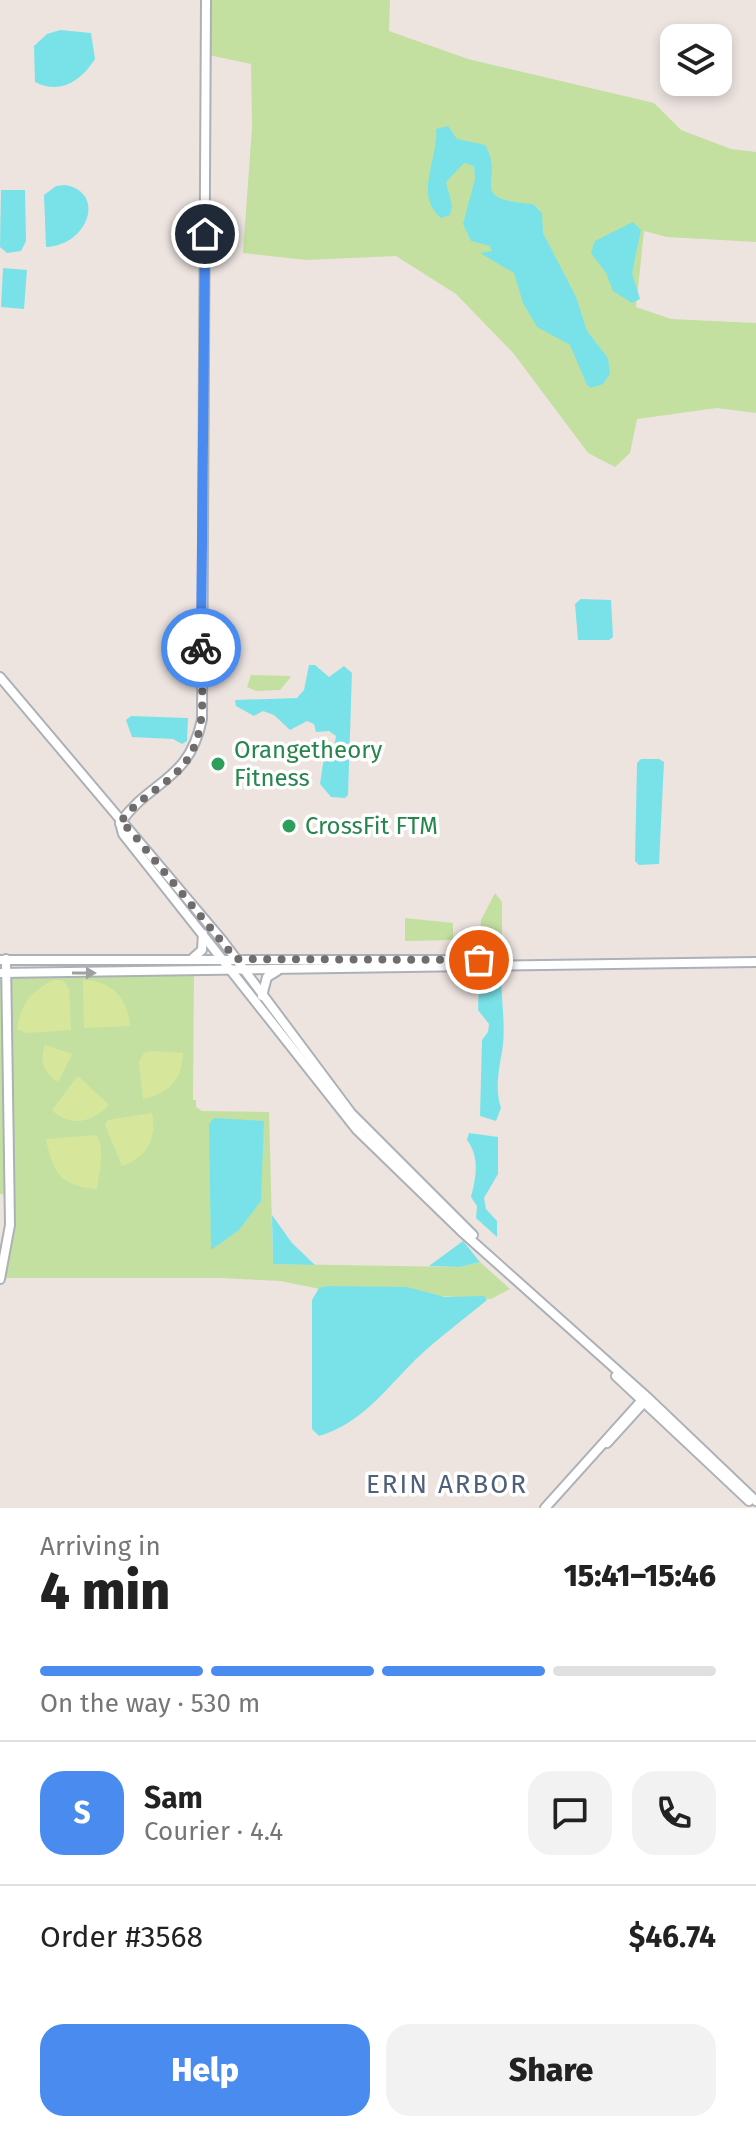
<!DOCTYPE html>
<html lang="en">
<head>
<meta charset="utf-8">
<style>
  :root { --surface:#fff; --page:#f2f2f2; --text:#222; --muted:#767676; --line:#e0e0e0; --accent:#4a8bf0 }
  body { margin:0; font-family:"Fira Sans",sans-serif; background:var(--page); color:var(--text); height:100vh; display:flex; flex-direction:column; font-size:30px; white-space:nowrap }
  * { box-sizing:border-box; margin:0 }
  p { font-size:26px; color:var(--muted) }
  .icon { flex:none; width:44px; height:44px; fill:none; stroke:currentColor; stroke-width:2; stroke-linecap:round; stroke-linejoin:round }
  .map { position:relative; height:1508px; overflow:hidden }
  .sheet { display:flex; flex-direction:column; background:var(--surface); flex:1 }
  .sheet>* { flex:none }
  .tools { position:absolute; left:660px; top:24px; display:grid; gap:16px }
  .tools a { display:grid; place-items:center; width:72px; height:72px; border-radius:16px; background:var(--surface); box-shadow:0 4px 12px #0003; font-size:40px }
  .pin { position:absolute; display:grid; place-items:center; width:68px; height:68px; color:#fff; margin:-34px; border:4px solid #fff; border-radius:50%; box-shadow:0 2px 8px #0007 }
  .courier { position:absolute; display:grid; place-items:center; width:80px; height:80px; margin:-40px; border:6px solid #4a8bf0; border-radius:50%; background:#fff; color:#222; box-shadow:0 2px 10px #0007 }
  .overview em { font-style:normal; font-weight:800 }
  .overview div { display:flex; flex-direction:column-reverse }
  .overview { display:flex; align-items:center; justify-content:space-between; height:136px; padding:0 40px }
  h1 { font-size:52px; font-weight:800; line-height:60px }
  .bar { display:grid; grid-template-columns:repeat(4,1fr); gap:12px 8px; align-content:center; height:96px; padding:0 40px }
  .bar i { height:10px; border-radius:6px; background:var(--line) }
  .bar .selected { background:var(--accent) }
  .bar p { grid-column:span 4 }
  .line { display:flex; align-items:center; gap:20px; padding:0 40px; border-top:2px solid var(--line) }
  .line div { flex:1 }
  .round { display:grid; place-items:center; flex:none; width:84px; height:84px; border-radius:24px; background:var(--page) }
  .cta { display:flex; gap:16px; margin-top:auto; padding:16px 40px }
  .cta a { flex:1; height:92px; border-radius:24px; background:var(--accent); color:#fff; font-size:32px; font-weight:800; line-height:92px; text-align:center }
  .cta a+a { background:var(--page); color:var(--text) }
  .map>svg:first-child { display:block }
  .green { fill:#c3e0a0 }
  .pitch { fill:#d6e79c }
  .water { fill:#79e2e8 }
  .lines { fill:none; stroke-linecap:round; stroke-linejoin:round }
  .secondary-casing { stroke:#acb1b8; stroke-width:12 }
  .secondary { stroke:#fff; stroke-width:8 }
  .oneway { fill:#a0a0a0 }
  .done { stroke:#706c6b; stroke-width:8; stroke-dasharray:0 14.4 }
  .route { stroke:#4a8bf0; stroke-width:10 }
  .leisure-dot { fill:#2e9e5b; stroke:#fff; stroke-width:3 }
  .labels { text-anchor:middle; dominant-baseline:central; stroke-width:7; stroke-linejoin:round; paint-order:stroke }
  .leisure-label { font-size:24px; fill:#27864d; stroke:#fff; text-anchor:start }
  .neighbourhood-label { font-size:26px; letter-spacing:2px; fill:#4f607b; stroke:#fff }
</style>
</head>
<body>
<div class="map">
<svg width="756" height="1508" viewBox="0 0 756 1508">
  <rect width="100%" height="100%" fill="#ede4e0"/>
  <g class="green">
    <path d="M 209,0 L 390,0 L 389,31 L 468,59 L 654,103 L 681,130 L 731,149 L 756,152 L 756,242 L 667,237 L 644,231 L 636,307 L 671,319 L 756,323 L 756,413 L 717,408 L 637,419 L 630,453 L 615,467 L 588,453 L 514,354 L 456,294 L 396,256 L 306,260 L 243,253 L 252,127 L 251,64 L 209,55 Z"/>
    <path d="M 251,675 L 289,676 L 291,677 L 280,690 L 256,691 L 247,687 Z"/>
    <path d="M 495,893 L 502,902 L 502,942 L 483,942 L 480,939 L 481,920 Z"/>
    <path d="M 405,918 L 453,923 L 453,940 L 405,941 Z"/>
    <path d="M 11,973 L 194,974 L 193,1100 L 196,1100 L 196,1107 L 202,1111 L 269,1112 L 273,1264 L 460,1267 L 480,1262 L 510,1289 L 491,1299 L 320,1289 L 280,1281 L 221,1278 L 5,1278 L 15,1218 Z"/>
    <path d="M 0,980 L 3,980 L 6,1195 L 0,1194 Z"/>
  </g>
  <g class="pitch">
    <path d="M 54,980 L 63,980 L 69,989 L 71,1030 L 26,1033 L 17,1029 C 21,1003 31,991 54,980 Z"/>
    <path d="M 83,980 C 112,980 128,999 130,1026 L 84,1028 Z"/>
    <path d="M 45,1045 L 72,1054 L 58,1082 C 44,1073 39,1061 45,1045 Z"/>
    <path d="M 152,1051 L 183,1053 C 182,1080 169,1093 143,1099 L 139,1062 L 144,1053 Z"/>
    <path d="M 79,1077 L 109,1105 C 93,1122 70,1128 52,1110 L 76,1078 Z"/>
    <path d="M 152,1113 C 157,1139 147,1157 122,1166 L 105,1125 L 108,1120 Z"/>
    <path d="M 96,1135 C 106,1148 99,1173 97,1189 C 60,1186 53,1173 46,1139 Z"/>
  </g>
  <g class="water">
    <path d="M 60,30 L 91,33 L 95,59 C 81,81 60,95 35,82 L 34,46 L 47,34 Z"/>
    <path d="M 448,126 L 457,139 L 485,145 C 507,181 463,199 533,204 L 542,213 L 543,233 L 576,297 L 587,331 L 608,358 L 610,374 L 603,384 L 591,388 L 587,385 L 570,345 L 537,327 L 523,303 L 514,273 L 480,253 L 492,251 L 490,246 L 471,241 L 463,224 L 475,179 L 474,166 L 464,163 L 446,182 L 452,205 L 450,215 L 441,218 C 413,195 439,158 436,129 Z"/>
    <path d="M 65,185 C 106,192 89,245 46,247 L 44,195 L 56,186 Z"/>
    <path d="M 1,190 L 25,190 L 26,241 L 21,251 L 7,253 L 0,247 Z"/>
    <path d="M 633,222 L 641,230 L 632,273 L 640,299 L 632,303 L 613,291 L 606,273 L 591,253 L 595,241 Z"/>
    <path d="M 3,268 L 27,270 L 24,309 L 1,307 Z"/>
    <path d="M 581,599 L 611,600 L 613,637 L 609,640 L 578,640 L 575,604 Z"/>
    <path d="M 309,665 L 315,665 L 329,677 L 344,666 L 352,673 L 348,795 L 345,798 L 331,797 L 320,784 L 324,757 L 333,753 L 336,736 L 329,731 L 316,732 L 314,724 L 307,721 L 290,730 L 274,715 L 263,711 L 254,716 L 236,706 L 235,700 L 297,698 L 304,690 Z"/>
    <path d="M 131,716 L 188,718 L 187,741 L 182,744 L 173,739 L 132,737 L 126,720 Z"/>
    <path d="M 641,759 L 659,759 L 664,762 L 659,864 L 639,865 L 635,861 L 637,763 Z"/>
    <path d="M 479,979 L 501,981 C 502,1002 505,1025 503,1045 C 500,1065 494,1088 501,1108 L 496,1121 L 480,1116 L 482,1040 L 488,1032 L 489,1024 L 478,1010 Z"/>
    <path d="M 214,1118 L 264,1121 L 261,1201 L 239,1230 L 211,1250 L 209,1124 Z"/>
    <path d="M 469,1133 L 498,1137 L 498,1174 L 484,1198 L 486,1209 L 497,1221 L 497,1237 L 476,1218 L 477,1206 L 471,1197 C 476,1178 480,1157 467,1140 Z"/>
    <path d="M 272,1215 L 292,1243 L 315,1265 L 273,1264 Z"/>
    <path d="M 463,1241 L 480,1262 L 460,1267 L 429,1266 Z"/>
    <path d="M 328,1286 L 407,1287 L 445,1297 L 484,1296 L 487,1300 C 463,1320 437,1339 415,1360 C 385,1390 361,1424 319,1436 L 312,1429 L 312,1300 L 319,1288 Z"/>
  </g>
  <g class="lines">
    <g class="secondary-casing">
      <g id="secondary">
        <path d="M 0,677 L 222,940 L 351,1113 L 473,1235"/>
        <path d="M 120,823 L 123,834 L 357,1130 L 461,1231 L 647,1397 L 756,1501"/>
        <path d="M 120,823 C 151,779 189,782 202,719 L 206,0"/>
        <path d="M 192,959 L 202,950 L 203,934"/>
        <path d="M 0,960 L 475,960"/>
        <path d="M 0,973 L 756,962"/>
        <path d="M 262,996 L 267,977 L 277,971"/>
        <path d="M 0,1279 L 10,1225 L 6,959"/>
        <path d="M 616,1376 L 749,1501"/>
        <path d="M 607,1443 L 646,1400"/>
        <path d="M 545,1508 L 643,1399"/>
      </g>
    </g>
    <use href="#secondary" class="secondary"/>
  </g>
  <defs><path id="oneway-solid" d="M-6-.8H1V-3.2L6.5 0L1 3.2V.8H-6Z" transform="scale(2)"/></defs>
  <use class="oneway" href="#oneway-solid" transform="translate(84 973)"/>
  <g class="lines">
    <path class="done" d="M 201,648 C 201,691 211,740 176,773 C 158,790 134,802 120,823 L 129,829 L 236,959 L 479,960"/>
    <path class="route" d="M 201,648 L 205,234"/>
  </g>
  <g class="leisure-dot">
    <circle cx="218" cy="764" r="8"/>
    <circle cx="289" cy="826" r="8"/>
  </g>
  <g class="labels">
    <g class="leisure-label">
      <text x="234" y="750">Orangetheory<tspan x="234" dy="28">Fitness</tspan></text>
      <text x="305" y="826">CrossFit FTM</text>
    </g>
    <g class="neighbourhood-label">
      <text x="447" y="1484">ERIN ARBOR</text>
    </g>
  </g>
</svg>
<div class="tools">
<a><svg class="icon" aria-label="layers" viewBox="0 0 24 24"><path d="M12 4l9 5-9 5-9-5zM3 14l9 5 9-5"/></svg></a>
</div>
<div class="pin" style="left:479px;top:960px;background:#ea580c"><svg class="icon" aria-label="bag" viewBox="0 0 24 24"><path d="M5 8h14l-1 12H6zM9 8a3 3 0 0 1 6 0"/></svg></div>
<div class="pin" style="left:205px;top:234px;background:#1f2937"><svg class="icon" aria-label="home" viewBox="0 0 24 24"><path d="M3 11l9-7 9 7M6 9v11h12V9"/></svg></div>
<div class="courier" style="left:201px;top:648px"><svg class="icon" aria-label="bike" viewBox="0 0 24 24"><circle cx="6" cy="16" r="4"/><circle cx="18" cy="16" r="4"/><path d="M6 16l4-8h5l3 8M10 8l3 8H6M13 5h3"/></svg></div>
</div>
<section class="sheet">
<div class="overview"><div><h1>4 min</h1><p>Arriving in</p></div><em>15:41–15:46</em></div>
<div class="bar"><i class="selected"></i><i class="selected"></i><i class="selected"></i><i></i><p>On the way · 530 m</p></div>
<div class="line" style="height:144px"><b class="round" style="background:var(--accent);color:#fff">S</b><div><b>Sam</b><p>Courier · 4.4</p></div><a class="round"><svg class="icon" aria-label="chat" viewBox="0 0 24 24"><path d="M4 5h16v11H9l-5 4z"/></svg></a><a class="round"><svg class="icon" aria-label="phone" viewBox="0 0 24 24"><path d="M5 4h4l2 5-3 2q2 4 5 5l2-3 5 2v4C11 20 4 13 5 4z"/></svg></a></div>
<div class="line" style="height:104px"><div>Order #3568</div><b>$46.74</b></div>
<div class="cta"><a>Help</a><a>Share</a></div>
</section>
</body>
</html>
